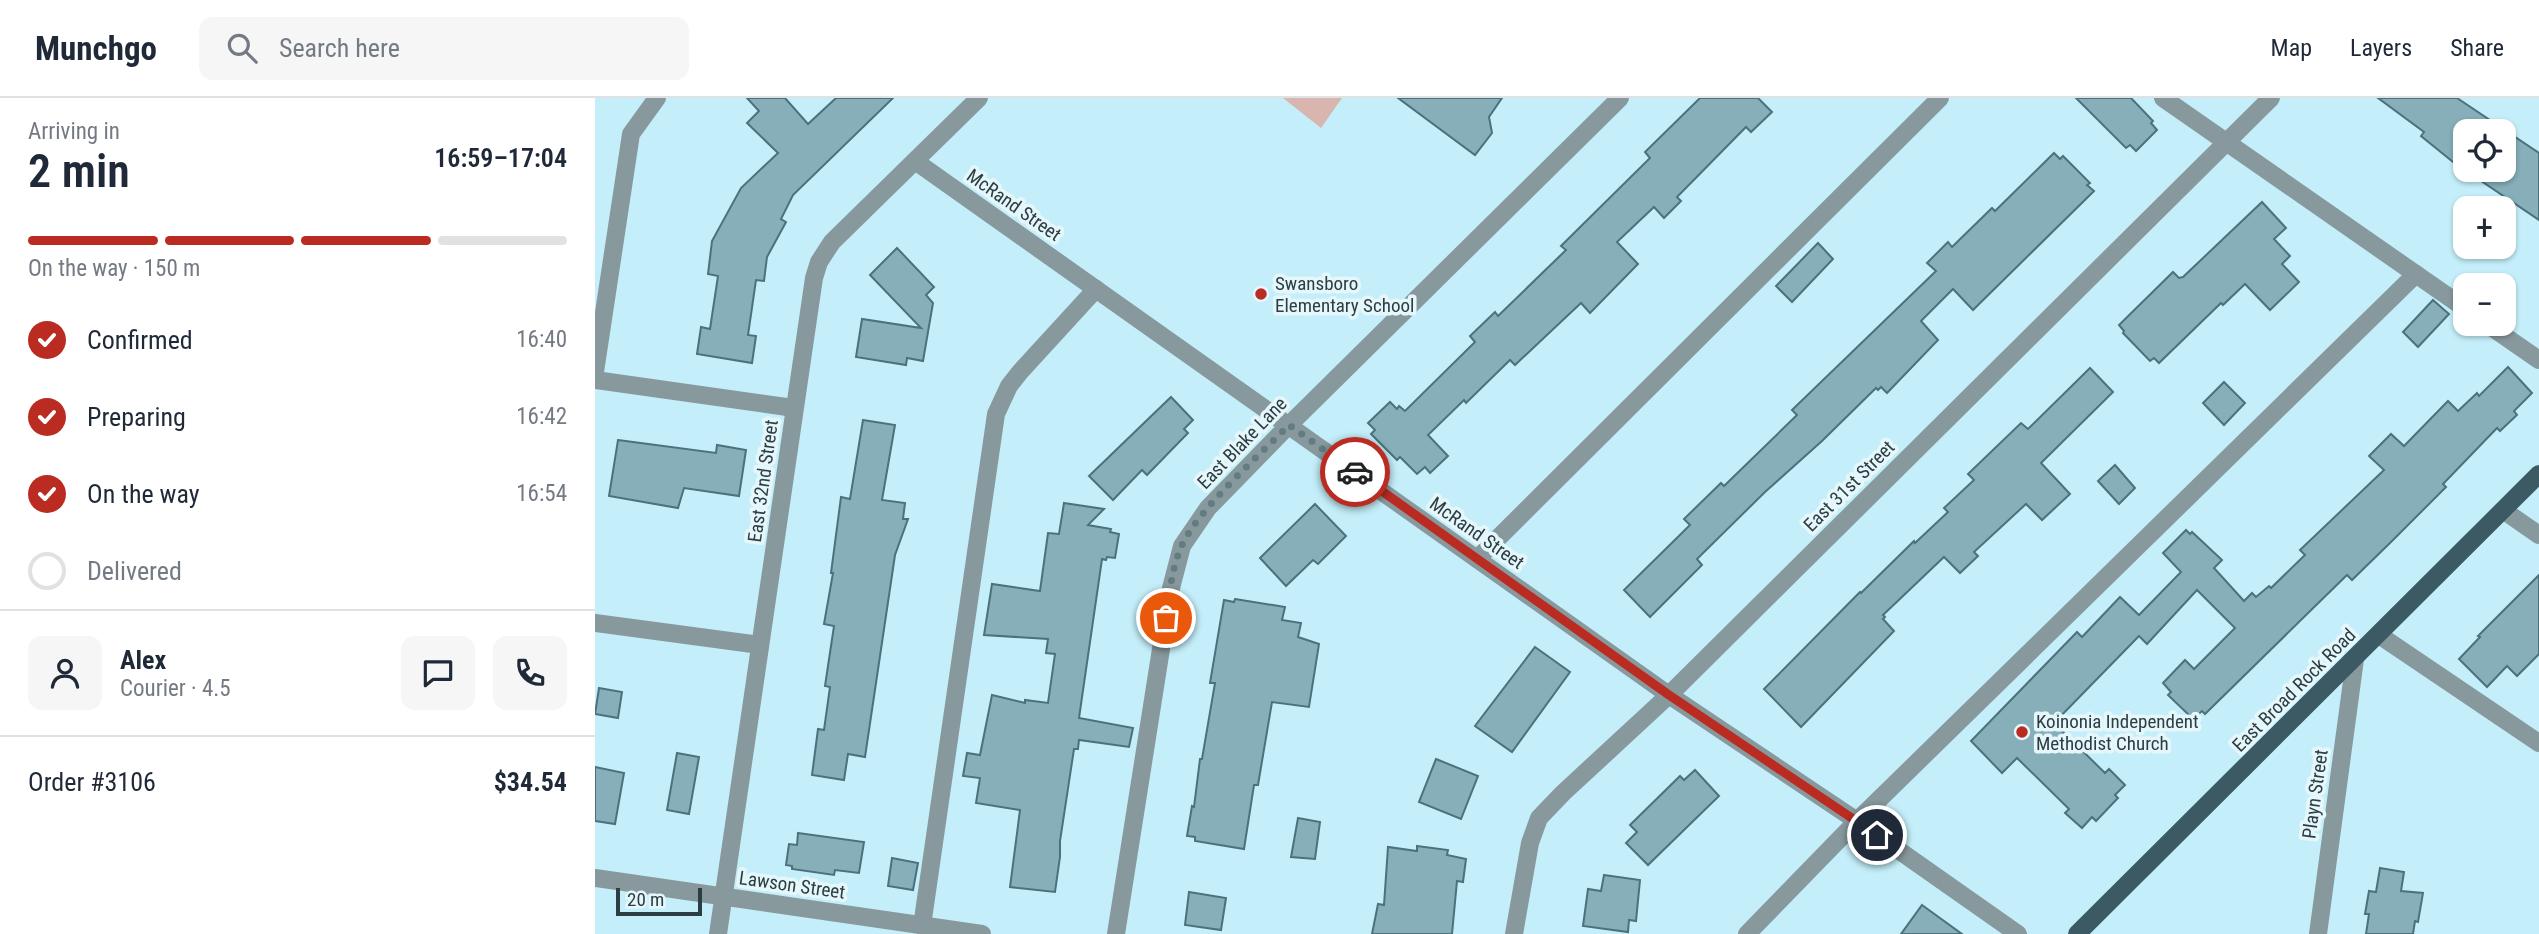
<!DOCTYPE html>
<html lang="en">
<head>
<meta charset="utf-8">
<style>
  :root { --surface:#fff; --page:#f6f6f7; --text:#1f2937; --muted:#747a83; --line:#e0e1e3; --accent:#ba2c21 }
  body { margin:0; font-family:"Roboto Condensed",sans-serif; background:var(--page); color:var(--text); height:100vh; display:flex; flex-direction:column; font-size:26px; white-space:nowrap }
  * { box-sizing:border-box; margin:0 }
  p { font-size:23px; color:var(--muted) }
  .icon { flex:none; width:38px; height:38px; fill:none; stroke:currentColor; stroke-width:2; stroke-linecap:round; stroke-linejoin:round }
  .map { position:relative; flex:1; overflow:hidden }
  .details { display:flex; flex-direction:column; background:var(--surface); width:595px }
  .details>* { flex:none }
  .controls { position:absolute; left:1858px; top:21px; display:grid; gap:14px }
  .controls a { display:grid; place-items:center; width:63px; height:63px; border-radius:14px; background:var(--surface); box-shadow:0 2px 5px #0004; font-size:35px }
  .scale { position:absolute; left:21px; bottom:18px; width:86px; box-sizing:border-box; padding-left:7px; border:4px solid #2d3e42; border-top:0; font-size:19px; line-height:24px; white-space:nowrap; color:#2d3e42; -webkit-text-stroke:5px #e6f7fb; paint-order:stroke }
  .pin { position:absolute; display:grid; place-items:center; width:60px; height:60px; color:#fff; margin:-30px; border:4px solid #fff; border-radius:50%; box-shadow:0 2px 7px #0007 }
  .courier { position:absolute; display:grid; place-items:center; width:70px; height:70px; margin:-35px; border:5px solid #ba2c21; border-radius:50%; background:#fff; color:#222; box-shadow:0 2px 9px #0007 }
  .overview em { font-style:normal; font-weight:600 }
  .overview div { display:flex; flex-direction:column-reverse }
  .overview { display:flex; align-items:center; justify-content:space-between; height:119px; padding:0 28px }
  h1 { font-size:46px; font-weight:600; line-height:52px }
  .bar { display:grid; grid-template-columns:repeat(4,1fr); gap:10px 7px; align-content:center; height:84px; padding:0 28px }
  .bar i { height:9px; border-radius:5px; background:var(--line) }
  .bar .selected { background:var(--accent) }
  .bar p { grid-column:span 4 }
  .line { display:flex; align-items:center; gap:18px; padding:0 28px; border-top:2px solid var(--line) }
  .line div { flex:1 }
  .round { display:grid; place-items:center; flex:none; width:74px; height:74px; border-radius:14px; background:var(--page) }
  ol { padding:0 28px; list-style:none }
  li { display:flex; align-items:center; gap:21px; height:77px }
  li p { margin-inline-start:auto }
  li .icon { padding:7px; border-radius:50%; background:var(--accent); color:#fff; stroke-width:4 }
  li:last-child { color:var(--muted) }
  li i { width:38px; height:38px; border:4px solid var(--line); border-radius:50% }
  header { display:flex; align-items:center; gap:42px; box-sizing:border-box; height:98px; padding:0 35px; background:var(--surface); border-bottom:2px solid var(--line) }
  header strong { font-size:33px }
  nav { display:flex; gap:38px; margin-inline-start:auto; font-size:24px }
  .search { width:490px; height:63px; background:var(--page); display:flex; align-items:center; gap:18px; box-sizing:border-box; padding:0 24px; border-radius:14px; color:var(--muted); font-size:26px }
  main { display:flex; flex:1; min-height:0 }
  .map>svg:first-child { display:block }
  .park { fill:#d8b5af }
  .building { fill:#86afb9; stroke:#4b727c; stroke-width:2; fill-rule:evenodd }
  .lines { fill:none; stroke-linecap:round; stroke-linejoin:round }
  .minor { stroke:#88999e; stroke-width:18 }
  .major { stroke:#3b5a63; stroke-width:18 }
  .done { stroke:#627c82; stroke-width:7; stroke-dasharray:0 12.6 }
  .route { stroke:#ba2c21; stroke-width:9 }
  .poi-dot { fill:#ba2c21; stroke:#e6f7fb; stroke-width:2.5 }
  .labels { text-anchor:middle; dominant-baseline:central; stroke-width:7; stroke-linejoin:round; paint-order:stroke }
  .street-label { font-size:19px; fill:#2d3e42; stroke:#e6f7fb }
  .poi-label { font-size:19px; fill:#2d3e42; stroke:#e6f7fb; text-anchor:start }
</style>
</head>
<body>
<header>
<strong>Munchgo</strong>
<div class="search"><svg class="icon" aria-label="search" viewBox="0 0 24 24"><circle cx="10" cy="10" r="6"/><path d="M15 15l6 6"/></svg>Search here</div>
<nav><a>Map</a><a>Layers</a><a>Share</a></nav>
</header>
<main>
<section class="details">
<div class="overview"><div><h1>2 min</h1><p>Arriving in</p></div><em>16:59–17:04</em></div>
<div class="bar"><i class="selected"></i><i class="selected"></i><i class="selected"></i><i></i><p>On the way · 150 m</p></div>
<ol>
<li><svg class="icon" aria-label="check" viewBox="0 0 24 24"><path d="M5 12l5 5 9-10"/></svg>Confirmed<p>16:40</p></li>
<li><svg class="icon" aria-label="check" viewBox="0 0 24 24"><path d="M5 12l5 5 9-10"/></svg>Preparing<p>16:42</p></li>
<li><svg class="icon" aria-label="check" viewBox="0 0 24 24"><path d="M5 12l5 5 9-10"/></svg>On the way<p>16:54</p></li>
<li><i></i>Delivered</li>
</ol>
<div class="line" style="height:126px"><a class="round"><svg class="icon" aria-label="person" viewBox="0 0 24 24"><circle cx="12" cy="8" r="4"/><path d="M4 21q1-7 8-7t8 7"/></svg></a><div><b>Alex</b><p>Courier · 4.5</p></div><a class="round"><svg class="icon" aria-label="chat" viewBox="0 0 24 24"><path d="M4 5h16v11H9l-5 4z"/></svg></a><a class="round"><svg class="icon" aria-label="phone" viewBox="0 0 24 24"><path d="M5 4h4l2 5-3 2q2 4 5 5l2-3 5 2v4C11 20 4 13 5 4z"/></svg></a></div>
<div class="line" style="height:91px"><div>Order #3106</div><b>$34.54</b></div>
</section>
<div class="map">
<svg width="1944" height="836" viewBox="0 0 1944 836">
  <rect width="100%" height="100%" fill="#c4effa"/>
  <path class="park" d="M 688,0 L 747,0 L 726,30 Z"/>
  <g class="building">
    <path d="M 152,0 L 190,0 L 213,26 L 241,0 L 298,0 L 198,97 L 186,121 L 191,124 L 172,159 L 169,183 L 161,182 L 153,237 L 161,238 L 157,265 L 102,256 L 106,229 L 115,231 L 123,178 L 113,176 L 117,143 L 146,90 L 183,55 L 152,25 L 164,13 Z"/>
    <path d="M 803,0 L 907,0 L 894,19 L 897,35 L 880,57 Z"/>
    <path d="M 1105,0 L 1163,0 L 1177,14 L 1156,34 L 1151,29 L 1082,99 L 1086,103 L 1069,120 L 1059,109 L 1022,144 L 1043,166 L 995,215 L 986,205 L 920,267 L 915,262 L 871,305 L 869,302 L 833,337 L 853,358 L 835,375 L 830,369 L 822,376 L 805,359 L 802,362 L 776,336 L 780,332 L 773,325 L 795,304 L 802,311 L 804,308 L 810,313 L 880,244 L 875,238 L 900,214 L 903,218 L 971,152 L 966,148 L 1055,60 L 1050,54 Z"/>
    <path d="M 1481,0 L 1536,0 L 1558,23 L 1556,25 L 1562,32 L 1541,53 L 1535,47 L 1531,50 Z"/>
    <path d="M 1783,0 L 1862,0 L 1944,55 L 1944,122 L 1858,64 L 1826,38 L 1829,34 ZM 1871,33 L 1909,33 L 1909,72 L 1871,72 Z"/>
    <path d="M 1459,55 L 1465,61 L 1468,58 L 1495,85 L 1492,87 L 1499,93 L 1378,212 L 1358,191 L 1326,223 L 1343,242 L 1292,295 L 1286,289 L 1283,292 L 1281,290 L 1227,343 L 1170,394 L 1102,461 L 1107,467 L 1055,519 L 1029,492 L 1095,427 L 1089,421 L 1126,385 L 1129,388 L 1202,317 L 1197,312 L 1341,173 L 1332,165 L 1353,144 L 1357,149 L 1397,110 L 1400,113 Z"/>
    <path d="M 1667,104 L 1691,130 L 1679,141 L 1695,158 L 1687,166 L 1704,184 L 1675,212 L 1650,186 L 1628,207 L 1626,205 L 1564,265 L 1559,260 L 1555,263 L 1528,235 L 1529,233 L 1524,227 L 1578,174 L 1584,180 L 1588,179 Z"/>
    <path d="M 1223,145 L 1238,161 L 1197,204 L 1181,188 Z"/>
    <path d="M 302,150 L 339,189 L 331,197 L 338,205 L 328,263 L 312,260 L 311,267 L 261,259 L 267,221 L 326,230 L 275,177 Z"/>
    <path d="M 1838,202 L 1854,216 L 1823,249 L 1808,234 Z"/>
    <path d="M 1913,269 L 1937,295 L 1919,313 L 1922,317 L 1905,333 L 1902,330 L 1848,386 L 1851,389 L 1798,442 L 1757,482 L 1752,477 L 1610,616 L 1607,613 L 1598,621 L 1573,597 L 1576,594 L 1568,585 L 1590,562 L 1599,571 L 1640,530 L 1602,492 L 1552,546 L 1544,538 L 1459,625 L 1510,675 L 1514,671 L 1530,687 L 1520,697 L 1523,700 L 1501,723 L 1497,719 L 1487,730 L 1470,715 L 1474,711 L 1422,660 L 1407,675 L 1376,643 L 1482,534 L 1487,539 L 1525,499 L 1544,517 L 1586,474 L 1568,455 L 1591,432 L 1595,436 L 1597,434 L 1627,462 L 1619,470 L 1649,503 L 1657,495 L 1661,499 L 1674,488 L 1676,490 L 1710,457 L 1705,452 L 1789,372 L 1774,358 L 1796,336 L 1809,348 L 1853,303 L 1863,313 L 1882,295 L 1884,298 Z"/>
    <path d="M 1495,270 L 1518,294 L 1446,365 L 1475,396 L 1447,422 L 1431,406 L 1379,454 L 1383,458 L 1365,475 L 1349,459 L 1288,517 L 1290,519 L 1288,521 L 1299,533 L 1206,629 L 1169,591 L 1265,494 L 1266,495 L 1319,443 L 1320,445 L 1353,414 L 1349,410 L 1379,382 L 1373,376 L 1426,325 L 1433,331 Z"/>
    <path d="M 1629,284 L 1650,305 L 1629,327 L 1608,305 Z"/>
    <path d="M 576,299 L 598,322 L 589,331 L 593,335 L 552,377 L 547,372 L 518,402 L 494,378 Z"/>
    <path d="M 268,322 L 300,327 L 287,402 L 310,405 L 308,421 L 313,421 L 300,457 L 270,659 L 253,656 L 249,682 L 217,677 L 223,631 L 229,632 L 235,589 L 230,588 L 239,528 L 229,526 L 238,475 L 236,475 L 246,399 L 255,401 Z"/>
    <path d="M 23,342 L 121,355 L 122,347 L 151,352 L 144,398 L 89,390 L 83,410 L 14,398 Z"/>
    <path d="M 1520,367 L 1540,390 L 1524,406 L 1503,383 Z"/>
    <path d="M 469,405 L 509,411 L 493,427 L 516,431 L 515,434 L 524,436 L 520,460 L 512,459 L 511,462 L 507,461 L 484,620 L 538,630 L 534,649 L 484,642 L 483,651 L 479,651 L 465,743 L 465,759 L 460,794 L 415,789 L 425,712 L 381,705 L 385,680 L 368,678 L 372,655 L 385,657 L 397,597 L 430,605 L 430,602 L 453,605 L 460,556 L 451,555 L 453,541 L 389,537 L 397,486 L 445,493 L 453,435 L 464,436 Z"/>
    <path d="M 720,406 L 751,438 L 723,466 L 718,462 L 691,488 L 665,460 Z"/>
    <path d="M 1944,477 L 1944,556 L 1922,578 L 1912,568 L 1892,589 L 1864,561 L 1885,539 L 1883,538 Z"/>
    <path d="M 640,501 L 690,509 L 687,522 L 706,525 L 703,539 L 724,546 L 714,609 L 677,604 L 663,687 L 659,687 L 649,751 L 600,743 L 600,739 L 592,738 L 597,708 L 599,709 L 605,661 L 607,661 L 620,585 L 615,585 L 629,502 L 639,504 Z"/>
    <path d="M 940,549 L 975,574 L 917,654 L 880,628 Z"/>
    <path d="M 4,590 L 27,594 L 23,620 L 0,616 Z"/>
    <path d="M 82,655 L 104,659 L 94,716 L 72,712 Z"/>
    <path d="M 841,661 L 883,678 L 866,721 L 824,704 Z"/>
    <path d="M 0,669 L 29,675 L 20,726 L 0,723 Z"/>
    <path d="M 1100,672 L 1124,698 L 1053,767 L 1031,745 L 1042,734 L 1035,727 L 1085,678 L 1089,682 Z"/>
    <path d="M 703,720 L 725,724 L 720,761 L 696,759 Z"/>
    <path d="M 203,735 L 269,744 L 264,775 L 240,772 L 239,777 L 197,771 L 197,768 L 191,767 L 194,746 L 202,747 Z"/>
    <path d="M 822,748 L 853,752 L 852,757 L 871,761 L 868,784 L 862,783 L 857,836 L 777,836 L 783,806 L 789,807 L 793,749 L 822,753 Z"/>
    <path d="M 297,760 L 323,765 L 318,792 L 293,788 Z"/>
    <path d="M 1785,770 L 1809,774 L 1806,793 L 1828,795 L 1823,824 L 1820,823 L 1818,836 L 1771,836 L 1774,816 L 1770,816 L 1774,793 L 1781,794 Z"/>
    <path d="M 1009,777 L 1045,782 L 1041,823 L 1034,822 L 1033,834 L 988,828 L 993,791 L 1006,793 Z"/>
    <path d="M 594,794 L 631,800 L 626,832 L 590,827 Z"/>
    <path d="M 1327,807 L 1367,836 L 1306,836 Z"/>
  </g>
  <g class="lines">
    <g class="minor">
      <path d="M 1568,0 L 1871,211"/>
      <path d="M 320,63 L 1074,597 L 1262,723 L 1423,836"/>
      <path d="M 1892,226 L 1944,262"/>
      <path d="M 0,274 L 36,36 L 62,0"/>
      <path d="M 0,282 L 199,310"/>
      <path d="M 1908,412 L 1944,437"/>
      <path d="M 882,461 L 1345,0"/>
      <path d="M 0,525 L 165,547"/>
      <path d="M 1784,537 L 1944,645"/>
      <path d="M 0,780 L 387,836"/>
      <path d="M 327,828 L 401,316 L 414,288 L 425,274 L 501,191"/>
      <path d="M 123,836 L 219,180 L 224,164 L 237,144 L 384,0"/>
      <path d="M 521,836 L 575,494 L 587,448 L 613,410 L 694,327 L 1025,0"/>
      <path d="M 919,836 L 935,745 L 944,720 L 968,695 L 1074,597 L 1676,0"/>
      <path d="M 1152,836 L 1262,723 L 1821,176"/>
      <path d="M 1723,836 L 1760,561"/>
    </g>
    <path class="major" d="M 1482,836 L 1944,376"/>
  </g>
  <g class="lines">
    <path class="done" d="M 571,520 C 574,497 577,469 587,447 C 606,408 662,360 694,327 L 760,374"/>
    <path class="route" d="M 760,374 L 1074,597 L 1282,737"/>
  </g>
  <g class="poi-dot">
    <circle cx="666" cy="196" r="7"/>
    <circle cx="1427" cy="634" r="7"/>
  </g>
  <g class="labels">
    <g class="street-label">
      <text transform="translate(419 107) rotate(35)">McRand Street</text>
      <text transform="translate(647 345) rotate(-46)">East Blake Lane</text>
      <text transform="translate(168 383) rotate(-82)">East 32nd Street</text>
      <text transform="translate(1254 388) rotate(-45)">East 31st Street</text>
      <text transform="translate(882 435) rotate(35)">McRand Street</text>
      <text transform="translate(1699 592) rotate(-45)">East Broad Rock Road</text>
      <text transform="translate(1720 696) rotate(-82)">Playn Street</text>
      <text transform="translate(197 787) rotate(8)">Lawson Street</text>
    </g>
    <g class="poi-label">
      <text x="680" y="185">Swansboro<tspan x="680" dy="22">Elementary School</tspan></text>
      <text x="1441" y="623">Koinonia Independent<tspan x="1441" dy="22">Methodist Church</tspan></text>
    </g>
  </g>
</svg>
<div class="controls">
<a><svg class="icon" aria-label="locate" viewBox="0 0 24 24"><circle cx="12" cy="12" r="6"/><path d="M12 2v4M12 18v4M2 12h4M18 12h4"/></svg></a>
<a>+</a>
<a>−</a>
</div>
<div class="scale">20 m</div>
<div class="pin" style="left:571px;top:520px;background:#ea580c"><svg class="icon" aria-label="bag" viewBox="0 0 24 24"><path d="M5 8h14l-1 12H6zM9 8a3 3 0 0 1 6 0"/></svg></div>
<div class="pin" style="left:1282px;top:737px;background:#1f2937"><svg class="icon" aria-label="home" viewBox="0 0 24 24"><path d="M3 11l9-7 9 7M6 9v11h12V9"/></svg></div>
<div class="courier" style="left:760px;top:374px"><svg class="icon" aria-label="car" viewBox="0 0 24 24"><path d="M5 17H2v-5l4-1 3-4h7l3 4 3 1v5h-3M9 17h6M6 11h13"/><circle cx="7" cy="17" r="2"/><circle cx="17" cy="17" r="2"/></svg></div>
</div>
</main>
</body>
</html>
